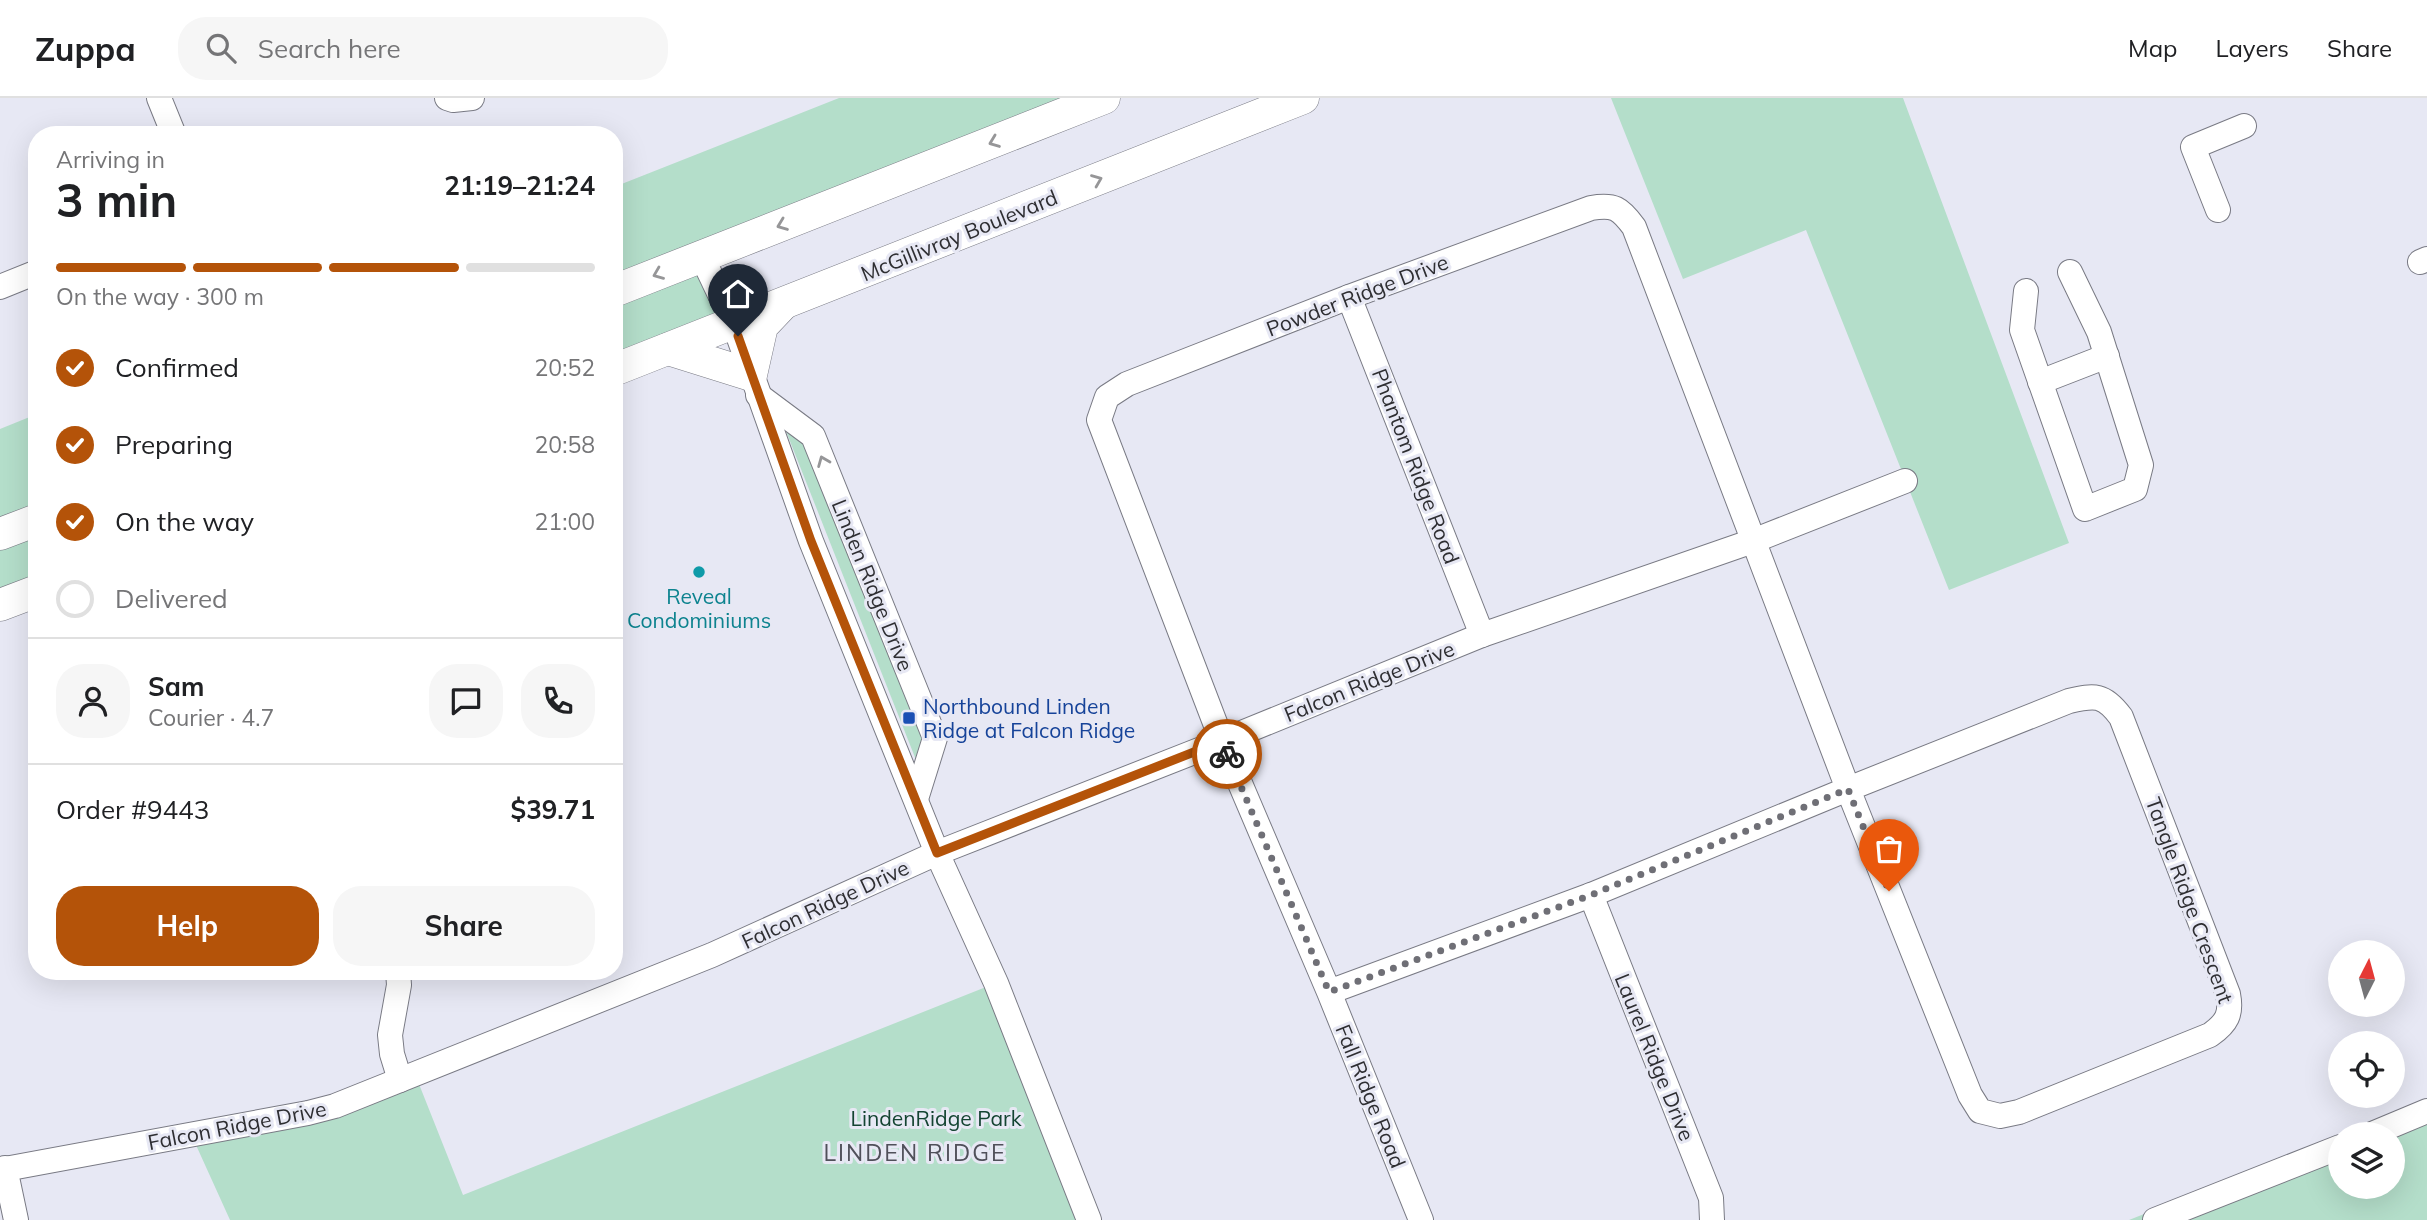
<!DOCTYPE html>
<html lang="en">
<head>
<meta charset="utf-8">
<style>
  :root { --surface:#fff; --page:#f6f6f6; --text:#202124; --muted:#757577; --line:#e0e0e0; --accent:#b45309 }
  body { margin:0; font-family:Mulish,sans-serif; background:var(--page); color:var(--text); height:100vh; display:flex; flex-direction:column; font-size:26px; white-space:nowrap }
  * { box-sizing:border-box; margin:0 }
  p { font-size:23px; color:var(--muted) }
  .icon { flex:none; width:38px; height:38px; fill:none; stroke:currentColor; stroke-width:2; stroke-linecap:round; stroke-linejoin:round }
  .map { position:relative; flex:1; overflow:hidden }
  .sheet { position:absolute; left:28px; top:28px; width:595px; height:854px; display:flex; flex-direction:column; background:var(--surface); border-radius:28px; box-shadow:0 7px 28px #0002 }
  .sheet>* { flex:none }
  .needle { width:46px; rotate:6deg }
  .controls { position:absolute; left:2328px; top:842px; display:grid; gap:14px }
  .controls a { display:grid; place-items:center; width:77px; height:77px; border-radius:50%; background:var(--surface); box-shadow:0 7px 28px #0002; font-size:35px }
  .pin { position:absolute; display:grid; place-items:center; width:60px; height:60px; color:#fff; margin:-72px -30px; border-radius:50% 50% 50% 0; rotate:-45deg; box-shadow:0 0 7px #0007 }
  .pin .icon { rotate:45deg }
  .courier { position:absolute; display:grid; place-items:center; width:70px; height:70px; margin:-35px; border:5px solid #b45309; border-radius:50%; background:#fff; color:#222; box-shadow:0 2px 9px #0007 }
  .summary em { font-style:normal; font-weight:700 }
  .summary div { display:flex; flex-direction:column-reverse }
  .summary { display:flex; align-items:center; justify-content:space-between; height:119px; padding:0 28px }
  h1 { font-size:46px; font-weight:700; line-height:52px }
  .bar { display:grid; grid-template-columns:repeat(4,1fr); gap:10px 7px; align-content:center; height:84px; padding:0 28px }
  .bar i { height:9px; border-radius:5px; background:var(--line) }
  .bar .selected { background:var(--accent) }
  .bar p { grid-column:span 4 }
  .line { display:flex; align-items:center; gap:18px; padding:0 28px; border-top:2px solid var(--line) }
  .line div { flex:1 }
  .round { display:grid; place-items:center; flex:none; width:74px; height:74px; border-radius:28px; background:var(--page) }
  ol { padding:0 28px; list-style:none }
  li { display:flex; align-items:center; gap:21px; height:77px }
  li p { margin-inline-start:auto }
  li .icon { padding:7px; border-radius:50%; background:var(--accent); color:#fff; stroke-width:4 }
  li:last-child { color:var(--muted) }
  li i { width:38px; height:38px; border:4px solid var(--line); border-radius:50% }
  .action { display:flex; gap:14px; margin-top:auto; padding:14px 28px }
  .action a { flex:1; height:80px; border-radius:28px; background:var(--accent); color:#fff; font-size:28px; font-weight:700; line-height:80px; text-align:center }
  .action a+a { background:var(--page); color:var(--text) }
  header { display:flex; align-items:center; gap:42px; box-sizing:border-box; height:98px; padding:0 35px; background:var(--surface); border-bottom:2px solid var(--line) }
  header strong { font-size:33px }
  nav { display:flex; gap:38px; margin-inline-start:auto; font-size:24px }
  .search { width:490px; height:63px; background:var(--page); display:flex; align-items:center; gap:18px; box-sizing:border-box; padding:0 24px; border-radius:28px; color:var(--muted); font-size:26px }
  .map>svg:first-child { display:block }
  .green { fill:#b4deca }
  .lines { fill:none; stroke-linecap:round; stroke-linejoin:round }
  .minor-casing { stroke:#797a84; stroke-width:26 }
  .major-casing { stroke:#797a84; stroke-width:33 }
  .minor { stroke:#fff; stroke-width:24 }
  .major { stroke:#fff; stroke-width:32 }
  .oneway { stroke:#969698 }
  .done { stroke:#6f6f76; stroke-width:7; stroke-dasharray:0 12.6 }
  .route { stroke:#b45309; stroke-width:9 }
  .culture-dot { fill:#0f9aa8; stroke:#e7e8f4; stroke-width:2.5 }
  .transit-dot { fill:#1a4fb4; stroke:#e7e8f4; stroke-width:2.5 }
  .labels { text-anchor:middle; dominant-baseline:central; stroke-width:6; stroke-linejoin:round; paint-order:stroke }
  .street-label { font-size:21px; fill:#2e2e32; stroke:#e7e8f4 }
  .culture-label { font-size:21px; fill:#0d838f; stroke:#e7e8f4 }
  .transit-label { font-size:21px; fill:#164399; stroke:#e7e8f4; text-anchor:start }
  .park-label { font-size:21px; fill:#144432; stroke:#e7e8f4 }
  .neighbourhood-label { font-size:23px; letter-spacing:2px; fill:#50505a; stroke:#e7e8f4 }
</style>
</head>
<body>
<header>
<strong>Zuppa</strong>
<div class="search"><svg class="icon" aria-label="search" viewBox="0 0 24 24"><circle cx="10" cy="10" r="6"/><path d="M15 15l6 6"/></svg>Search here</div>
<nav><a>Map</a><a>Layers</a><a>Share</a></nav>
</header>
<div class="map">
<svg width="2427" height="1122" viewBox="0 0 2427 1122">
  <rect width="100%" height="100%" fill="#e7e8f4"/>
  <g class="green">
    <path d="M 839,0 L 1104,0 L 702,159 L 734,226 L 614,272 L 614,89 Z"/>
    <path d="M 1611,0 L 1903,0 L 2069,445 L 1949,492 L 1806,132 L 1683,181 Z"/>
    <path d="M 37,316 L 37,493 L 0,507 L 0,331 Z"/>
    <path d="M 782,323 L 804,339 L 924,639 L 918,667 Z"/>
    <path d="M 996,885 L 1089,1122 L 230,1122 L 191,1036 L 415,976 L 463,1097 Z"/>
    <path d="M 2427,1004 L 2427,1122 L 2129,1122 L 2340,1038 L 2340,1088 L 2392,1088 L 2392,1036 L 2346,1036 Z"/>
  </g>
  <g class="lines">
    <g class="minor-casing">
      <g id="minor">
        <path d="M 159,0 L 174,37"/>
        <path d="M 447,0 L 453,2 L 472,0"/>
        <path d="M 2218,112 L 2193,49 L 2244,28"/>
        <path d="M 702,159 L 734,226 L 811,443 L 937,755 L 996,885 L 1089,1122"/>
        <path d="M 2420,164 L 2427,161"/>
        <path d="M 0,189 L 37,174"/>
        <path d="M 2026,193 L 2022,232 L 2085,411 L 2135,391 L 2141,367 L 2099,234 L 2070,174"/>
        <path d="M 1349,199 L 1482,537"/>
        <path d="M 2040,284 L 2107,258"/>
        <path d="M 758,297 L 813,338 L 935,640 L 916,701"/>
        <path d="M 1591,797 L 1711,1100 L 1712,1122"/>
        <path d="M 398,873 L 399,887 L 390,937 L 392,956 L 400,982"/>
        <path d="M 1329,894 L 1591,797 L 1848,691 L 2069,603 C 2095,597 2104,596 2121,619 L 2228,896 C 2232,916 2227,925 2210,937 L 2019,1014 L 2000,1018 L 1980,1013 L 1970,997 L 1848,691 L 1634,129 C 1620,110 1614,106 1591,110 L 1349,199 L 1127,286 L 1107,299 L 1099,322 L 1222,643 L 1329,894 L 1421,1122"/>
        <path d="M 2372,1036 L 2427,1013"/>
        <path d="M 5,1070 L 16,1122"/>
        <path d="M 0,1072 L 308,1015 L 335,1008 L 712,857 L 937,755 L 1222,643 L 1482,537 L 1753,443 L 1905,383"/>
        <path d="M 2155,1122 L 2340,1049"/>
      </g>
    </g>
    <g class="major-casing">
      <g id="major">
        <path d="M 614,193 L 1104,0"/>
        <path d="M 668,251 L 751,277 L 762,228 L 782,207"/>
        <path d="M 614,272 L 1303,0"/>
        <path d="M 0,436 L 37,422"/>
        <path d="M 0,507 L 37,493"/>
      </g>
    </g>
    <use href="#minor" class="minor"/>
    <use href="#major" class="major"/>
  </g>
  <defs><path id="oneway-chevron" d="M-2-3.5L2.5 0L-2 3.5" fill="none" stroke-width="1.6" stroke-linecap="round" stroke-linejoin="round" transform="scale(1.75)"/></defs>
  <g class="oneway">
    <use href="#oneway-chevron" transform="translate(994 44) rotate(159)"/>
    <use href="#oneway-chevron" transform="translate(1097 82) rotate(-22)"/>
    <use href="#oneway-chevron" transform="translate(782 127) rotate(159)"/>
    <use href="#oneway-chevron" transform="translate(658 176) rotate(158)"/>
    <use href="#oneway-chevron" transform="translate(823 363) rotate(-112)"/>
  </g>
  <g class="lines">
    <path class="done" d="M 1227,656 L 1329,894 L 1591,797 L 1848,691 L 1889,793"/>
    <path class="route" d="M 738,238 L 811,443 L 937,755 L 1222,643 L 1227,656"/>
  </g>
  <circle class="culture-dot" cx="699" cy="474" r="7"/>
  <rect class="transit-dot" x="902" y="613" width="14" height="14" rx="3.5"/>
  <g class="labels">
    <g class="street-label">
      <text transform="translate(959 137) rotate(-22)">McGillivray Boulevard</text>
      <text transform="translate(1357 197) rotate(-21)">Powder Ridge Drive</text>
      <text transform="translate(1416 368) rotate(69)">Phantom Ridge Road</text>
      <text transform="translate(873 487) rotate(68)">Linden Ridge Drive</text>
      <text transform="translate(1369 583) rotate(-22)">Falcon Ridge Drive</text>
      <text transform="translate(2190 802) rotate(70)">Tangle Ridge Crescent</text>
      <text transform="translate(825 806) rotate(-25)">Falcon Ridge Drive</text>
      <text transform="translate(1655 959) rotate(68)">Laurel Ridge Drive</text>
      <text transform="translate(1371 998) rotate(68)">Fall Ridge Road</text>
      <text transform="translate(237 1027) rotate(-11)">Falcon Ridge Drive</text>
    </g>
    <g class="culture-label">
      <text x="699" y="498">Reveal<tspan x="699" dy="24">Condominiums</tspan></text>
    </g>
    <g class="transit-label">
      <text x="923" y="608">Northbound Linden<tspan x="923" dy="24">Ridge at Falcon Ridge</tspan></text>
    </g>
    <g class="park-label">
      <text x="936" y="1020">LindenRidge Park</text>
    </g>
    <g class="neighbourhood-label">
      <text x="915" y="1054">LINDEN RIDGE</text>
    </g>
  </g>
</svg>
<div class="controls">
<a><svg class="needle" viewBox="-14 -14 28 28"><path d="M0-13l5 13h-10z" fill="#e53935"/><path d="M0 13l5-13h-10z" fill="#757577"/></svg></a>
<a><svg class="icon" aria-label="locate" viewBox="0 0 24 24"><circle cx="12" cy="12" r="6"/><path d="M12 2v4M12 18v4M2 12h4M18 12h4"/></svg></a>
<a><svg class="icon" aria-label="layers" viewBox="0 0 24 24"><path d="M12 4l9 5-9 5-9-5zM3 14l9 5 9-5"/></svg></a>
</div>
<div class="pin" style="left:1889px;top:793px;background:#ea580c"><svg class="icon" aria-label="bag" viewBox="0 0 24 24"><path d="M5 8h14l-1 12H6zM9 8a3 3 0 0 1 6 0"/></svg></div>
<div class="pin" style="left:738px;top:238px;background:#1f2937"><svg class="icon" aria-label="home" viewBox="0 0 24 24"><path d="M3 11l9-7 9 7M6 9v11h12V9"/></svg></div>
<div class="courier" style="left:1227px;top:656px"><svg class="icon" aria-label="bike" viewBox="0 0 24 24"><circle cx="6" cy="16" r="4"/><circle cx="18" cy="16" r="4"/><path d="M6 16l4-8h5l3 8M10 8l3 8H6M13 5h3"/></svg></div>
<section class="sheet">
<div class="summary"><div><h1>3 min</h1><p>Arriving in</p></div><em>21:19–21:24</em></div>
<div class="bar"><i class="selected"></i><i class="selected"></i><i class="selected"></i><i></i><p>On the way · 300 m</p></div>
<ol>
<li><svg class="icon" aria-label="check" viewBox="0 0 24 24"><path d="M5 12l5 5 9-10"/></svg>Confirmed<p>20:52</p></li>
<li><svg class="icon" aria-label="check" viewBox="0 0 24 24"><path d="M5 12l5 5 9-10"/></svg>Preparing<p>20:58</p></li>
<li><svg class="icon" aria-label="check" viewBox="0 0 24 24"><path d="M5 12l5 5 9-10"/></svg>On the way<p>21:00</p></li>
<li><i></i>Delivered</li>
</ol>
<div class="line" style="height:126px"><a class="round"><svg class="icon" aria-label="person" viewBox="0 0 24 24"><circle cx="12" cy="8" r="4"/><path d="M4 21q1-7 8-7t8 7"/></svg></a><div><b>Sam</b><p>Courier · 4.7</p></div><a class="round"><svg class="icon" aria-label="chat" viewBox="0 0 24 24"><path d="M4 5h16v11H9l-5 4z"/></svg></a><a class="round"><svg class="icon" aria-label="phone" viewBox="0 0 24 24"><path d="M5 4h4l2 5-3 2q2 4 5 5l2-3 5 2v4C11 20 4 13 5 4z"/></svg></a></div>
<div class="line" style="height:91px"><div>Order #9443</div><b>$39.71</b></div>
<div class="action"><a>Help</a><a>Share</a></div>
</section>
</div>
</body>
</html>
